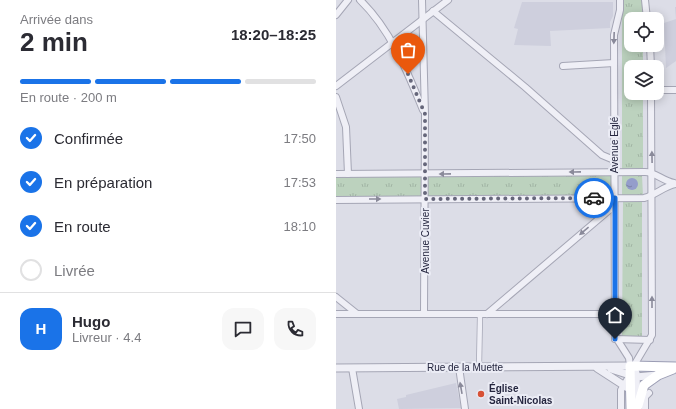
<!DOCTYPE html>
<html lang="fr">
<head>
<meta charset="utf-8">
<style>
  :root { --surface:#fff; --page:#f7f7f7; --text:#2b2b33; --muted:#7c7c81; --line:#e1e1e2; --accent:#1a73e8 }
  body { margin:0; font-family:Arial,sans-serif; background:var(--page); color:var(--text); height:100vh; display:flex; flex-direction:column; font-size:15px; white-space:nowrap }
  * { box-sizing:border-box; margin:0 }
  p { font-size:13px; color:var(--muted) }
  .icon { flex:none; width:22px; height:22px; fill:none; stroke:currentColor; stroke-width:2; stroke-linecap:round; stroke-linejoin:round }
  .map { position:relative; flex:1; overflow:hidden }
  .side { display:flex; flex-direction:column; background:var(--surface); width:336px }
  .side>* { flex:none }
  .tools { position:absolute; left:288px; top:12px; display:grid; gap:8px }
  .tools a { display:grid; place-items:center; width:40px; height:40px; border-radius:8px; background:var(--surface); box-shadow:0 2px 10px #0003; font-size:20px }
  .pin { position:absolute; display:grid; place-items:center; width:34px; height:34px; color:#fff; margin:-41px -17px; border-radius:50% 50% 50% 0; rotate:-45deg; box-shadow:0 0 4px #0007 }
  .pin .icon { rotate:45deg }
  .courier { position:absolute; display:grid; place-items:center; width:40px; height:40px; margin:-20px; border:3px solid #1a73e8; border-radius:50%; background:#fff; color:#222; box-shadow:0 1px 5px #0007 }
  .overview em { font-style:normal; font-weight:800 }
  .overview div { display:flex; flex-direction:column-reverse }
  .overview { display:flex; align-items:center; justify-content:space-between; height:68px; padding:0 20px }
  h1 { font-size:26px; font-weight:800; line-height:30px }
  .bar { display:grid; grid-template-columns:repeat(4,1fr); gap:6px 4px; align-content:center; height:48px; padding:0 20px }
  .bar i { height:5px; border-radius:3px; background:var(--line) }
  .bar .active { background:var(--accent) }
  .bar p { grid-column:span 4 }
  .line { display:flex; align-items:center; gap:10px; padding:0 20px; border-top:1px solid var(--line) }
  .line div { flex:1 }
  .round { display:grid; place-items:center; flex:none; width:42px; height:42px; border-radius:12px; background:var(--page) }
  ol { padding:0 20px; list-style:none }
  li { display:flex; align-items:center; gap:12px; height:44px }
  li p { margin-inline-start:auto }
  li .icon { padding:4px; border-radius:50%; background:var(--accent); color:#fff; stroke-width:4 }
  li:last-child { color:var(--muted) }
  li i { width:22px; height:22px; border:2px solid var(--line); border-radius:50% }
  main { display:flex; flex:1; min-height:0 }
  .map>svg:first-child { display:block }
  .built { fill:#cecfdd }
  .grass { fill:url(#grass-tufts) }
  .water { fill:url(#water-ripples) }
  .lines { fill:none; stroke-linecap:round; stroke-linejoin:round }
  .pedestrian-casing { stroke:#a5a6b5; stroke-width:6 }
  .minor-casing { stroke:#a5a6b5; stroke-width:8 }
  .tertiary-casing { stroke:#a5a6b5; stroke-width:9 }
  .primary-casing { stroke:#9b9db4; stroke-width:11 }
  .pedestrian { stroke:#efeff6; stroke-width:4.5 }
  .minor { stroke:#efeff6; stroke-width:6 }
  .tertiary { stroke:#efeff6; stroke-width:7 }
  .primary { stroke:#fff; stroke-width:9 }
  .oneway { fill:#8a8a9a }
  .done { stroke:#65667a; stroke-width:4; stroke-dasharray:0 7.2 }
  .route { stroke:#1a73e8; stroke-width:5 }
  .poi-dot { fill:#d75136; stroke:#ebecf5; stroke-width:1.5 }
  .labels { text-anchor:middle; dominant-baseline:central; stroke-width:4; stroke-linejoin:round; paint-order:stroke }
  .street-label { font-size:10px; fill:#25263f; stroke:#ebecf5 }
  .poi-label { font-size:10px; font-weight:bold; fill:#25263f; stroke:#ebecf5; text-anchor:start }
</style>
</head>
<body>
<main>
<section class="side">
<div class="overview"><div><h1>2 min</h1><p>Arrivée dans</p></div><em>18:20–18:25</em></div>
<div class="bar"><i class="active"></i><i class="active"></i><i class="active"></i><i></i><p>En route · 200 m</p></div>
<ol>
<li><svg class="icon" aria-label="check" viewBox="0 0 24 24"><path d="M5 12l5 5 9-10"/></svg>Confirmée<p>17:50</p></li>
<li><svg class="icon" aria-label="check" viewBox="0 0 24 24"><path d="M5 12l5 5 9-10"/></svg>En préparation<p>17:53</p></li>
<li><svg class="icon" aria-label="check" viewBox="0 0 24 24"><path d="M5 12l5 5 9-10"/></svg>En route<p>18:10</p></li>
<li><i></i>Livrée</li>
</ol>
<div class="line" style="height:72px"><b class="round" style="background:var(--accent);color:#fff">H</b><div><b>Hugo</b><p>Livreur · 4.4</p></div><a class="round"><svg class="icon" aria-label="chat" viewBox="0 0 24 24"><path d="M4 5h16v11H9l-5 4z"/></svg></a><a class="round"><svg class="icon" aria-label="phone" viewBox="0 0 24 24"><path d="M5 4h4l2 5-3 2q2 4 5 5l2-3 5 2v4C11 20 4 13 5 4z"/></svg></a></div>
</section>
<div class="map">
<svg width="340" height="409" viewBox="0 0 340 409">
  <defs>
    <pattern id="grass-tufts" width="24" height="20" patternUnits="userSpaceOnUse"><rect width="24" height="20" fill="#bcd2be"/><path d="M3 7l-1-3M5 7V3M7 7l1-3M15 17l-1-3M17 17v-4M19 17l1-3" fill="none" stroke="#a1b4a4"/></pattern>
    <pattern id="water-ripples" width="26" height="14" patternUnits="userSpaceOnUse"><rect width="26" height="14" fill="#949dcb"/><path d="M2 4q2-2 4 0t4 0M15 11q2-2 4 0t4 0" fill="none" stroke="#7980a6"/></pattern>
  </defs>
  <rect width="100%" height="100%" fill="#dcdde7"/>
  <g class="built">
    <path d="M 186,2 L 277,2 L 277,16 L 274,22 L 274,28 L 214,31 L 215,46 L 178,45 L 182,29 L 178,28 Z"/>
    <path d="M 339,7 L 340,7 L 340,61 L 330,68 L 328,23 L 340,19 Z"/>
    <path d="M 120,383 L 125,408 L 63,409 L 61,399 L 70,397 L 70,395 Z"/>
  </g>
  <g class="grass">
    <path d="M 286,0 L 307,0 L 307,19 L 295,19 L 295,45 L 307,45 L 307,67 L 295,67 L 295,93 L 307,93 L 307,168 L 286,169 Z"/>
    <path d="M 275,175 L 275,196 L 0,198 L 0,176 Z"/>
    <path d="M 286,175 L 306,175 L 307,196 L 286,196 Z"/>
    <path d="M 287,202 L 306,202 L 306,337 L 286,337 Z"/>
  </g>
  <circle class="water" cx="296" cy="184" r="6"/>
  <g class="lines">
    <g class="pedestrian-casing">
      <path id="pedestrian" d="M 143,368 L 144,315"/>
    </g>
    <g class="minor-casing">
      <g id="minor">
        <path d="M 24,0 C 55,30 71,71 87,110"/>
        <path d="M 86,0 L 89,114 L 88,314"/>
        <path d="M 284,0 L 284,10 L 278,35 L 279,336 L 293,358 L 294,366"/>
        <path d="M 309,0 L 311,19"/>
        <path d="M 97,11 L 189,87 L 266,155 L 278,160"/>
        <path d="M 0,15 L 12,0"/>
        <path d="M 314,45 L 315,67"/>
        <path d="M 227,66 L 278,63"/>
        <path d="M 0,86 L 112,0"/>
        <path d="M 321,90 L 340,90"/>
        <path d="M 0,97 L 10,127 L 12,174"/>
        <path d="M 0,174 L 309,172 C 319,172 327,181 338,183"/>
        <path d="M 0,200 L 308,198 C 320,195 328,186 340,184"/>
        <path d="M 0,297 L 20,313"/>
        <path d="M 0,314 L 279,314"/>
        <path d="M 151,314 L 278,206"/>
        <path d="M 279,339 L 314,340"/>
        <path d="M 123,367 L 129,409"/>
        <path d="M 300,367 L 300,362 L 316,335 L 315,93"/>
        <path d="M 16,368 L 23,409"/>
        <path d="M 285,409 L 285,390 L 294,375"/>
        <path d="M 309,409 L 309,397 L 313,393"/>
      </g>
    </g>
    <g class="tertiary-casing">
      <g id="tertiary">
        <path d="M 0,368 L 294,366"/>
        <path d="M 261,368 L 295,390"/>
        <path d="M 275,369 L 300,377 L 321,375"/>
        <path d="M 300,373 L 301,404"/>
      </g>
    </g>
    <g class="primary-casing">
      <g id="primary">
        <path d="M 295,409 L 294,366 L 340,367"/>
        <path d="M 301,409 L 308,385 L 322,375 L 337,369"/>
      </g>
    </g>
    <use href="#pedestrian" class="pedestrian"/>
    <use href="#minor" class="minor"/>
    <use href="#tertiary" class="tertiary"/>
    <use href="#primary" class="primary"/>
  </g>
  <defs><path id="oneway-solid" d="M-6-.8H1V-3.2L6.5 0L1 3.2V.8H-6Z"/></defs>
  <g class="oneway">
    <use href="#oneway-solid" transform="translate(278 38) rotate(92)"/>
    <use href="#oneway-solid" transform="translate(316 157) rotate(-91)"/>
    <use href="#oneway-solid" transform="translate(239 172) rotate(179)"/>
    <use href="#oneway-solid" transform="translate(109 174) rotate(179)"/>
    <use href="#oneway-solid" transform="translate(39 199)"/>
    <use href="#oneway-solid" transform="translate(248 231) rotate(140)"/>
    <use href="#oneway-solid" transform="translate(316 302) rotate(-90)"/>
    <use href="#oneway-solid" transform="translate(125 388) rotate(-100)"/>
  </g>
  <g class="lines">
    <path class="done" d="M 72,74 L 89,114 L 89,199 L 258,198"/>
    <path class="route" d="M 258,198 L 279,198 L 279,339"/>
  </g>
  <circle class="poi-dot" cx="145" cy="394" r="4"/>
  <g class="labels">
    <g class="street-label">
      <text transform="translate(278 145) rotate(-90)">Avenue Eglé</text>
      <text transform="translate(89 241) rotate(-90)">Avenue Cuvier</text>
      <text x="129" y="367">Rue de la Muette</text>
    </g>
    <g class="poi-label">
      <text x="153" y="388">Église<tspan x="153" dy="12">Saint-Nicolas</tspan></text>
    </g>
  </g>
</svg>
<div class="tools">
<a><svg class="icon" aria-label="locate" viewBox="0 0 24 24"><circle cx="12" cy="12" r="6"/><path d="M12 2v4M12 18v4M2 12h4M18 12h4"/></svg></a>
<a><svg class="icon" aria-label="layers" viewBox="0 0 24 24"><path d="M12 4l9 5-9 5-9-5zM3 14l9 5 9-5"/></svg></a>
</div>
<div class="pin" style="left:72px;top:74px;background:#ea580c"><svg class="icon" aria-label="bag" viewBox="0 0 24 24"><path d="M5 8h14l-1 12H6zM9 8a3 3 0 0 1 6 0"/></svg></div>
<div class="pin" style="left:279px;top:339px;background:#1f2937"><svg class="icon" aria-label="home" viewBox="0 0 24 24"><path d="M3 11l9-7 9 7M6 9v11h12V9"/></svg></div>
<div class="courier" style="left:258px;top:198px"><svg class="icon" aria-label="car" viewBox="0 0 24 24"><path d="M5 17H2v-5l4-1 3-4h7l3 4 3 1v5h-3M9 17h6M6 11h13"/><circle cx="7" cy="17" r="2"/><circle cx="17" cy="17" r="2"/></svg></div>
</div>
</main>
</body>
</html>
